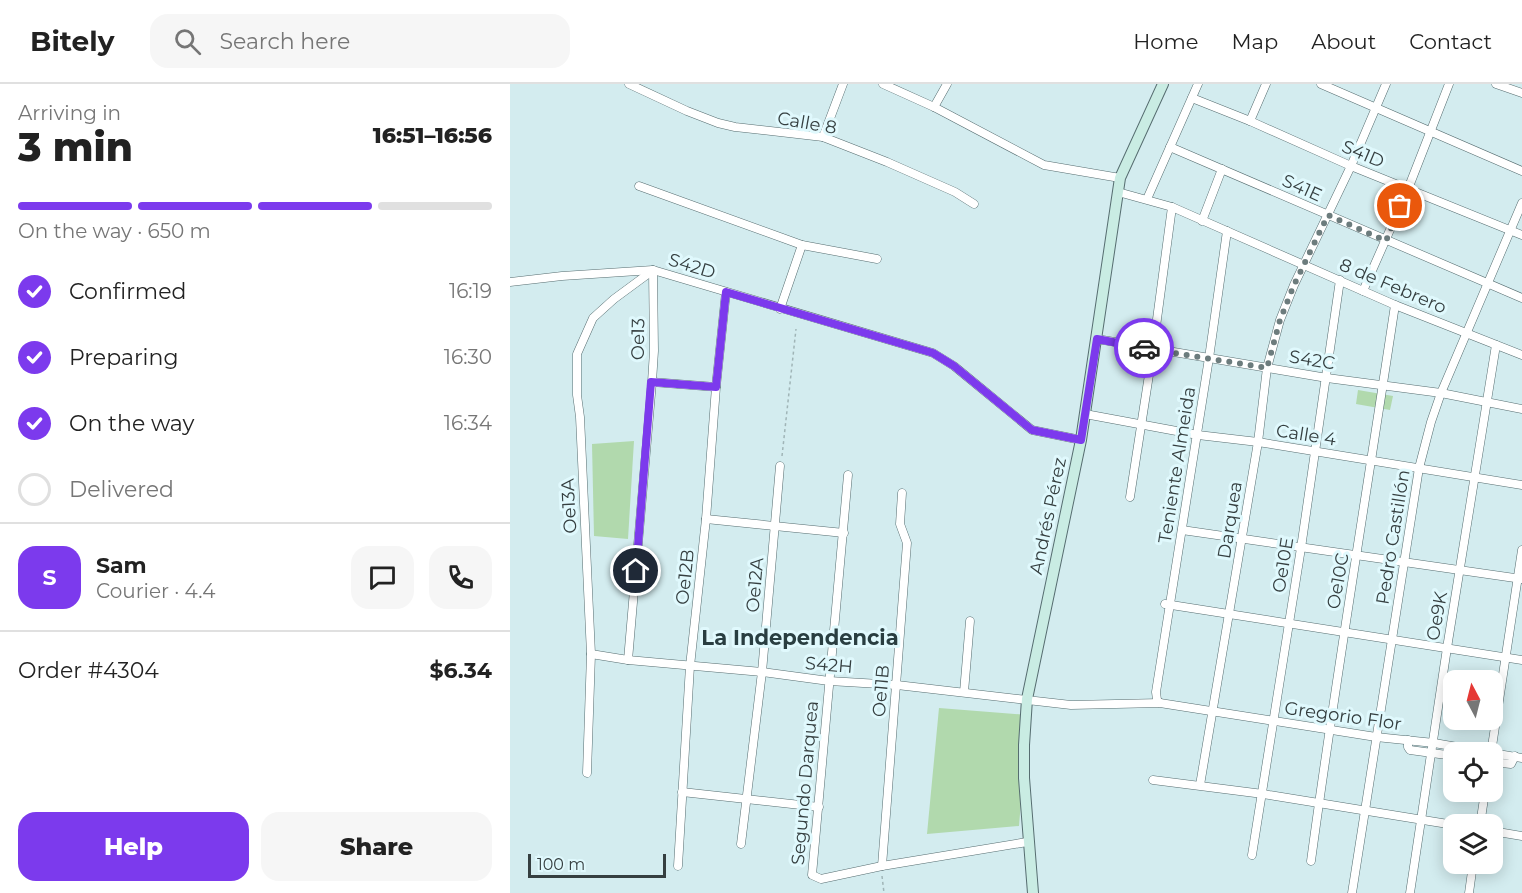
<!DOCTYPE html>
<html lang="en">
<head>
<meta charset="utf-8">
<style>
  :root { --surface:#fff; --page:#f6f6f6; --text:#222; --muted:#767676; --line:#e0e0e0; --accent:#7c3aed }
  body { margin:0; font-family:Montserrat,sans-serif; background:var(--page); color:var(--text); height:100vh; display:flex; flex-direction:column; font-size:22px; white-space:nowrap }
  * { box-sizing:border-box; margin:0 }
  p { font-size:20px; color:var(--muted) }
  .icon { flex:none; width:33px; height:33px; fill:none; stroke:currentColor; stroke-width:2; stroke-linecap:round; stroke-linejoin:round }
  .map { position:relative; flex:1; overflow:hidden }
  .details { display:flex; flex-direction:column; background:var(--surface); width:510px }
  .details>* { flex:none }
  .needle { width:39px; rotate:353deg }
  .fabs { position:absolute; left:933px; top:586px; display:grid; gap:12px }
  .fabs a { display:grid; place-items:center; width:60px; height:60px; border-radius:12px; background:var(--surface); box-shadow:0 3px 15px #0003; font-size:30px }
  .scale { position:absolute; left:18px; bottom:15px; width:138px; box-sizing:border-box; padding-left:6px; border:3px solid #353f40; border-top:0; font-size:16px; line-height:21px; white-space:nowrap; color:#353f40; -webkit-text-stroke:4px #e0f9fd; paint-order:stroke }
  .pin { position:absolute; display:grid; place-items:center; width:51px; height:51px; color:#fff; margin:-26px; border:3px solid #fff; border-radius:50%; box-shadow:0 2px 6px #0007 }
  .courier { position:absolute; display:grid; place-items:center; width:60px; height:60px; margin:-30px; border:4px solid #7c3aed; border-radius:50%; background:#fff; color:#222; box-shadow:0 2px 8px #0007 }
  .overview em { font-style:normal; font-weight:800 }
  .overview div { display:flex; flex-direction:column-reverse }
  .overview { display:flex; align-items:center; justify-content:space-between; height:102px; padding:0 18px }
  h1 { font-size:39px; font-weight:800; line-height:45px }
  .bar { display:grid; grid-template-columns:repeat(4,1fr); gap:9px 6px; align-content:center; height:72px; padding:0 18px }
  .bar i { height:8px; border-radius:4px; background:var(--line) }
  .bar .current { background:var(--accent) }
  .bar p { grid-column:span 4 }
  .line { display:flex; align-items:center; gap:15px; padding:0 18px; border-top:2px solid var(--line) }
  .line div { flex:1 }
  .round { display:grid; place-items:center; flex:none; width:63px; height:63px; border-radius:18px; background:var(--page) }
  ol { padding:0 18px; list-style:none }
  li { display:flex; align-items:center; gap:18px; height:66px }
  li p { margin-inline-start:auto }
  li .icon { padding:6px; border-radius:50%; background:var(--accent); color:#fff; stroke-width:4 }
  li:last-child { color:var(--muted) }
  li i { width:33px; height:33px; border:3px solid var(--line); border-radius:50% }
  .cta { display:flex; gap:12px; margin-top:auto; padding:12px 18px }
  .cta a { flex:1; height:69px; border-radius:18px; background:var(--accent); color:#fff; font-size:24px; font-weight:800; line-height:69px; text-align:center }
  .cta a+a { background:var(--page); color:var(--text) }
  header { display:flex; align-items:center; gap:36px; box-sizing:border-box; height:84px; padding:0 30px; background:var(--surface); border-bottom:2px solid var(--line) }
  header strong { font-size:28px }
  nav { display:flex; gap:33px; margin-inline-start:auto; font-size:21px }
  .search { width:420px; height:54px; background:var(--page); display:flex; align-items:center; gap:15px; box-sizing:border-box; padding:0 21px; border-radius:18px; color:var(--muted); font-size:22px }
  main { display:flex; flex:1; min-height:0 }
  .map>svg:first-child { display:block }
  .green { fill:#b1d9ad }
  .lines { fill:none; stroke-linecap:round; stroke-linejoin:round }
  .street-casing { stroke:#566d70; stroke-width:9 }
  .secondary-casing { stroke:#566d70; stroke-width:12 }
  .path { stroke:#a0b5b7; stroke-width:1.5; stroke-dasharray:3 3; stroke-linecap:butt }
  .street { stroke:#fff; stroke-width:8 }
  .secondary { stroke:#c9ece3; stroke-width:10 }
  .done { stroke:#6c7c7d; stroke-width:6; stroke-dasharray:0 10.8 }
  .route { stroke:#7c3aed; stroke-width:8 }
  .labels { text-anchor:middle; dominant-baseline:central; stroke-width:6; stroke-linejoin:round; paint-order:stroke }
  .street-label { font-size:18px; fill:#353f40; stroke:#e0f9fd }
  .quarter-label { font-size:21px; font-weight:bold; fill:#293e41; stroke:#e0f9fd }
</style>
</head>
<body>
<header>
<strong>Bitely</strong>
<div class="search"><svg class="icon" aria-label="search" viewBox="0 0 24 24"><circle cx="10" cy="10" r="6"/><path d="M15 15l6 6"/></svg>Search here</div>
<nav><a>Home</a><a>Map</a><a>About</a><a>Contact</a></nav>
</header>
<main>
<section class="details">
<div class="overview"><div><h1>3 min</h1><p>Arriving in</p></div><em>16:51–16:56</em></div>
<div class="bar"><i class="current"></i><i class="current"></i><i class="current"></i><i></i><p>On the way · 650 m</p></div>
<ol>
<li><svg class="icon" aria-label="check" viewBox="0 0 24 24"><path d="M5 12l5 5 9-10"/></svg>Confirmed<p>16:19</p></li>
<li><svg class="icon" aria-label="check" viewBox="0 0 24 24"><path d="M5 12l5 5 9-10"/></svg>Preparing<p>16:30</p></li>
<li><svg class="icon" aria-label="check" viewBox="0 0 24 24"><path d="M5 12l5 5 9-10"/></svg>On the way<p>16:34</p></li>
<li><i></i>Delivered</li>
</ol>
<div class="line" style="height:108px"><b class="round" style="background:var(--accent);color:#fff">S</b><div><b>Sam</b><p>Courier · 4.4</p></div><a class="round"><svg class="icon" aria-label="chat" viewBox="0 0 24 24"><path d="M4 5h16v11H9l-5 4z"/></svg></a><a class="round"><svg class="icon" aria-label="phone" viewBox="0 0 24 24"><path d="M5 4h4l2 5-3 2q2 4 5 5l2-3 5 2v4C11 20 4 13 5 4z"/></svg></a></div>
<div class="line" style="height:78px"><div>Order #4304</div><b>$6.34</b></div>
<div class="cta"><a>Help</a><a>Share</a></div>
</section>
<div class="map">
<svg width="1012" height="809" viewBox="0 0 1012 809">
  <rect width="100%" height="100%" fill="#d3ecef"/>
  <g class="green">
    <path d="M 848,306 L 883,312 L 880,326 L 846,320 Z"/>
    <path d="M 124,357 L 118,455 L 84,452 L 82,360 Z"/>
    <path d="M 429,624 L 518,631 L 509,742 L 417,750 Z"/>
  </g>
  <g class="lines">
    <g class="street-casing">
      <g id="street">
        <path d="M 119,0 L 177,27 L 208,39 L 225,43 L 313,53 L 377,78 L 445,108 L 464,120"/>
        <path d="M 373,0 L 424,23 L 534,81 L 610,94"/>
        <path d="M 811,0 L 1012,87"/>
        <path d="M 986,0 L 1012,9"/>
        <path d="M 682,14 L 740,37 L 841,82 L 1012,151"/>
        <path d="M 424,23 L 437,0"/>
        <path d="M 740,37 L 756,0"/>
        <path d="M 313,53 L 333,0"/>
        <path d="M 660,63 L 1012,214"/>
        <path d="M 129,102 L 292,161 L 367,175"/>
        <path d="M 608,108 L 662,123 L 885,221 L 1012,271"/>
        <path d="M 637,115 L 688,0"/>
        <path d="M 692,137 L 712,85"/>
        <path d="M 0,198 L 52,192 L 143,186 L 423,269 L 444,282 L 522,346 L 571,356"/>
        <path d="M 853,207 L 898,105 L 939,0"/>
        <path d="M 270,225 L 292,161"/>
        <path d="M 587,255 L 817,294 L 931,309 L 1012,325"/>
        <path d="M 142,298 L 206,303"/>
        <path d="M 575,330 L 688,351 L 748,358 L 1012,401"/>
        <path d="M 338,391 L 302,791 L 311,795 L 372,782 L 517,758"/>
        <path d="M 620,413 L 643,265 L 662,123"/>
        <path d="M 196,435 L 334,449"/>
        <path d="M 672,446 L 1012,495"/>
        <path d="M 655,520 L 1012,576"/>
        <path d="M 81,570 L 118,576 L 252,588 L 319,597 L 387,601 L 561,621 L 650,619 L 866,653 L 924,659 L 1012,674"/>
        <path d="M 118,576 L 142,298 L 144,267 L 143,186"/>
        <path d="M 454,608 L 460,537"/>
        <path d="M 650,619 L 647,616 L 646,608 L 699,274 L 717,147"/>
        <path d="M 898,656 L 898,663 L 900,666 L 944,672"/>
        <path d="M 981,669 L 1012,466"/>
        <path d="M 982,678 L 1001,680 L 1005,672"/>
        <path d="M 77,689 L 81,570 L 70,333 L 67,311 L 67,270 L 83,234 L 104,215 L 142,187"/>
        <path d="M 643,696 L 753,710 L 944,741"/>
        <path d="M 690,701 L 748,358 L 757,284 L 770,236 L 784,201 L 841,82 L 876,0"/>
        <path d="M 172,708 L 309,723"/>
        <path d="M 970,741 L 975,708"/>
        <path d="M 982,747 L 1012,752"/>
        <path d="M 231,760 L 252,588 L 270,382"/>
        <path d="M 742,771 L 791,464 L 830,196"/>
        <path d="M 801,777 C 826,592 857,407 885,221"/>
        <path d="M 168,782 L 180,582 L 196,435 L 206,303 L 216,208"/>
        <path d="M 372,782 L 397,459 L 390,440 L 392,409"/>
        <path d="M 842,809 L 909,384 L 921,338 L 931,309 L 1012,119"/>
        <path d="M 900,809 L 937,564 L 986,261"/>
        <path d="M 959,809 L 963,780"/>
      </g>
    </g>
    <g class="secondary-casing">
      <path id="secondary" d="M 523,809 L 514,694 L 514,661 L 517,615 L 571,356 L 610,94 L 653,0"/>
    </g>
    <g class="path">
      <path d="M 272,372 L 286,245"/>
      <path d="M 372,792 L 374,809"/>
    </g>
    <use href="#street" class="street"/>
    <use href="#secondary" class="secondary"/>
  </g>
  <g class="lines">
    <path class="done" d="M 634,264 L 757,284 L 770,236 L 784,201 L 818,131 L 876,157 L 890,122"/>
    <path class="route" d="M 126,487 L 141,298 L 206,303 L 216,208 L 423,269 L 444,282 L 522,346 L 571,356 L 587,255 L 634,264"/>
  </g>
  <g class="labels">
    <g class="street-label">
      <text transform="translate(297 39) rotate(10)">Calle 8</text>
      <text transform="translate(853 70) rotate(23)">S41D</text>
      <text transform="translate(792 104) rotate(24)">S41E</text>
      <text transform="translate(182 182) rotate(17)">S42D</text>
      <text transform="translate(883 202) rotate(23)">8 de Febrero</text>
      <text transform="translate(128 255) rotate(-89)">Oe13</text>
      <text transform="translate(802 276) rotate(9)">S42C</text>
      <text transform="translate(796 351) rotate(9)">Calle 4</text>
      <text transform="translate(667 381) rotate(-81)">Teniente Almeida</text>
      <text transform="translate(59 422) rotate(-93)">Oe13A</text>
      <text transform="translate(538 432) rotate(-78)">Andrés Pérez</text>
      <text transform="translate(720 436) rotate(-81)">Darquea</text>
      <text transform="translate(883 453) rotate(-81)">Pedro Castillón</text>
      <text transform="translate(773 481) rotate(-81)">Oe10E</text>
      <text transform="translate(175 493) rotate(-84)">Oe12B</text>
      <text transform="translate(828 497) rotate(-80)">Oe10C</text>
      <text transform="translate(245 501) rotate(-85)">Oe12A</text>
      <text transform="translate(927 532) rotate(-80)">Oe9K</text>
      <text transform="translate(319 581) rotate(5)">S42H</text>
      <text transform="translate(371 607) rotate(-85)">Oe11B</text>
      <text transform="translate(833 632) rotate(8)">Gregorio Flor</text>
      <text transform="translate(295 699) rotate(-85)">Segundo Darquea</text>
    </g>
    <g class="quarter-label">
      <text x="290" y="553">La Independencia</text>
    </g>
  </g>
</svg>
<div class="fabs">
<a><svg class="needle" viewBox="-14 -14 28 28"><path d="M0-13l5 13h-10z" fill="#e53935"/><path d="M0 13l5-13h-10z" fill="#767676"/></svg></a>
<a><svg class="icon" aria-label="locate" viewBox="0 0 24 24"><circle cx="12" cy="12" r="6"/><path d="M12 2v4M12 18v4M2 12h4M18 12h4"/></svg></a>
<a><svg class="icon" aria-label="layers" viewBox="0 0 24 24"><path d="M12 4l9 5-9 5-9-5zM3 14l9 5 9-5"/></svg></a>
</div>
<div class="scale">100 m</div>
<div class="pin" style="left:890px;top:122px;background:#ea580c"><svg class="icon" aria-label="bag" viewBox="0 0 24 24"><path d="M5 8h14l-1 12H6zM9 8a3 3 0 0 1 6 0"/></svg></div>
<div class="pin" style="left:126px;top:487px;background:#1f2937"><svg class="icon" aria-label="home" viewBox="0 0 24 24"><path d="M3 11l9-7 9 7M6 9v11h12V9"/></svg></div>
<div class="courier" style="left:634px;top:264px"><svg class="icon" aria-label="car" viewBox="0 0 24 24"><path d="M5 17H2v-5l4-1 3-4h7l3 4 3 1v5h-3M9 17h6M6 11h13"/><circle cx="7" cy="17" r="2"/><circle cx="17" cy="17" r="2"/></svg></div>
</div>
</main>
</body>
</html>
